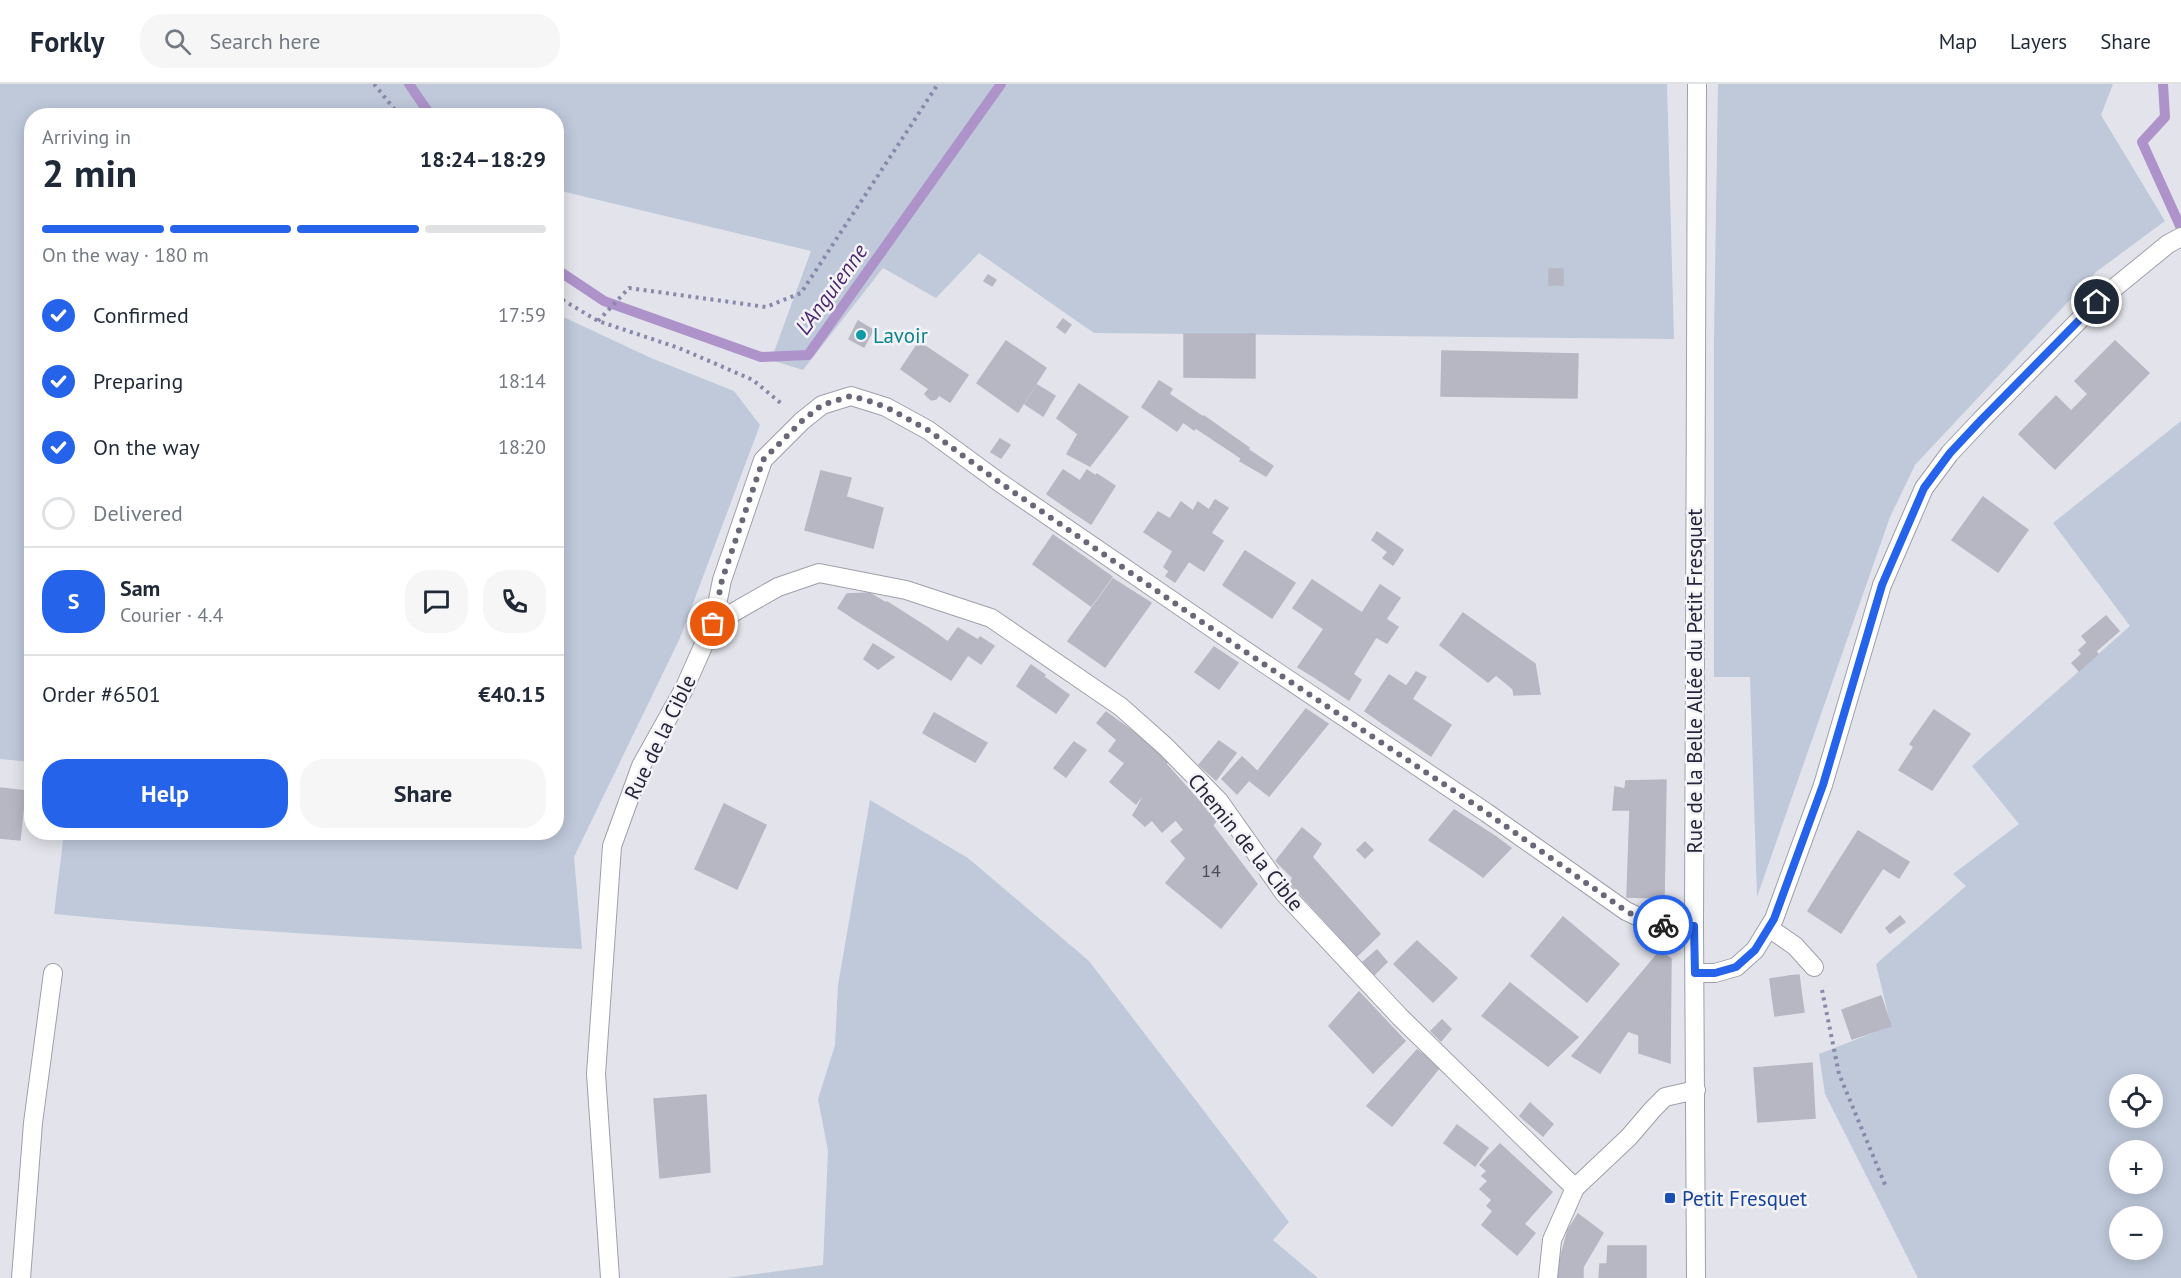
<!DOCTYPE html>
<html lang="en">
<head>
<meta charset="utf-8">
<style>
  :root { --surface:#fff; --page:#f6f6f7; --text:#1f2937; --muted:#747a83; --line:#e0e1e3; --accent:#2563eb }
  body { margin:0; font-family:"PT Sans",sans-serif; background:var(--page); color:var(--text); height:100vh; display:flex; flex-direction:column; font-size:22px; white-space:nowrap }
  * { box-sizing:border-box; margin:0 }
  p { font-size:20px; color:var(--muted) }
  .icon { flex:none; width:33px; height:33px; fill:none; stroke:currentColor; stroke-width:2; stroke-linecap:round; stroke-linejoin:round }
  .map { position:relative; flex:1; overflow:hidden }
  .panel { position:absolute; left:24px; top:24px; width:540px; height:732px; display:flex; flex-direction:column; background:var(--surface); border-radius:24px; box-shadow:0 3px 15px #0003 }
  .panel>* { flex:none }
  .fabs { position:absolute; left:2109px; top:990px; display:grid; gap:12px }
  .fabs a { display:grid; place-items:center; width:54px; height:54px; border-radius:50%; background:var(--surface); box-shadow:0 3px 15px #0003; font-size:30px }
  .pin { position:absolute; display:grid; place-items:center; width:51px; height:51px; color:#fff; margin:-26px; border:3px solid #fff; border-radius:50%; box-shadow:0 2px 6px #0007 }
  .courier { position:absolute; display:grid; place-items:center; width:60px; height:60px; margin:-30px; border:4px solid #2563eb; border-radius:50%; background:#fff; color:#222; box-shadow:0 2px 8px #0007 }
  .summary em { font-style:normal; font-weight:800 }
  .summary div { display:flex; flex-direction:column-reverse }
  .summary { display:flex; align-items:center; justify-content:space-between; height:102px; padding:0 18px }
  h1 { font-size:39px; font-weight:800; line-height:45px }
  .bar { display:grid; grid-template-columns:repeat(4,1fr); gap:9px 6px; align-content:center; height:72px; padding:0 18px }
  .bar i { height:8px; border-radius:4px; background:var(--line) }
  .bar .on { background:var(--accent) }
  .bar p { grid-column:span 4 }
  .line { display:flex; align-items:center; gap:15px; padding:0 18px; border-top:2px solid var(--line) }
  .line div { flex:1 }
  .round { display:grid; place-items:center; flex:none; width:63px; height:63px; border-radius:24px; background:var(--page) }
  ol { padding:0 18px; list-style:none }
  li { display:flex; align-items:center; gap:18px; height:66px }
  li p { margin-inline-start:auto }
  li .icon { padding:6px; border-radius:50%; background:var(--accent); color:#fff; stroke-width:4 }
  li:last-child { color:var(--muted) }
  li i { width:33px; height:33px; border:3px solid var(--line); border-radius:50% }
  .button { display:flex; gap:12px; margin-top:auto; padding:12px 18px }
  .button a { flex:1; height:69px; border-radius:24px; background:var(--accent); color:#fff; font-size:24px; font-weight:800; line-height:69px; text-align:center }
  .button a+a { background:var(--page); color:var(--text) }
  header { display:flex; align-items:center; gap:36px; box-sizing:border-box; height:84px; padding:0 30px; background:var(--surface); border-bottom:2px solid var(--line) }
  header strong { font-size:28px }
  nav { display:flex; gap:33px; margin-inline-start:auto; font-size:21px }
  .search { width:420px; height:54px; background:var(--page); display:flex; align-items:center; gap:15px; box-sizing:border-box; padding:0 21px; border-radius:24px; color:var(--muted); font-size:22px }
  .map>svg:first-child { display:block }
  .green { fill:#bfc9da; fill-rule:evenodd }
  .lines { fill:none; stroke-linecap:round; stroke-linejoin:round }
  .stream { stroke:#ae92ca; stroke-width:10 }
  .building { fill:#b6b7c3; stroke:#b7b7c4; stroke-width:1.5 }
  .minor-casing { stroke:#9f9fac; stroke-width:20 }
  .path { stroke:#8988ab; stroke-width:4; stroke-dasharray:3 4.5; stroke-linecap:butt }
  .minor { stroke:#fff; stroke-width:18 }
  .done { stroke:#696879; stroke-width:6; stroke-dasharray:0 10.8 }
  .route { stroke:#2563eb; stroke-width:8 }
  .culture-dot { fill:#0f9aa8; stroke:#f4f4f8; stroke-width:2 }
  .transit-dot { fill:#1a4fb4; stroke:#f4f4f8; stroke-width:2 }
  .labels { text-anchor:middle; dominant-baseline:central; stroke-width:5; stroke-linejoin:round; paint-order:stroke }
  .number-label { font-size:18px; fill:#4b4a5d }
  .culture-label { font-size:21px; fill:#0d838f; stroke:#f4f4f8; text-anchor:start }
  .street-label { font-size:21px; fill:#27253b; stroke:#f4f4f8 }
  .transit-label { font-size:21px; fill:#164399; stroke:#f4f4f8; text-anchor:start }
  .water-label { font-size:22px; font-style:italic; fill:#4c266f; stroke:#f4f4f8 }
</style>
</head>
<body>
<header>
<strong>Forkly</strong>
<div class="search"><svg class="icon" aria-label="search" viewBox="0 0 24 24"><circle cx="10" cy="10" r="6"/><path d="M15 15l6 6"/></svg>Search here</div>
<nav><a>Map</a><a>Layers</a><a>Share</a></nav>
</header>
<div class="map">
<svg width="2181" height="1194" viewBox="0 0 2181 1194">
  <rect width="100%" height="100%" fill="#e3e4eb"/>
  <g class="green">
    <path d="M 0,0 L 1667,0 L 1674,255 L 1094,249 L 979,169 L 936,214 L 883,184 L 803,286 L 771,276 L 811,167 L 557,106 L 556,32 L 32,32 L 31,678 L 0,675 Z"/>
    <path d="M 1718,0 L 2113,0 L 2101,31 L 2165,137 L 2096,188 L 1915,381 L 1890,433 L 1757,813 L 1750,593 L 1714,593 L 1714,255 Z"/>
    <path d="M 557,230 L 651,274 L 734,307 L 760,341 L 680,554 L 574,773 L 582,865 C 406,856 229,847 54,830 L 64,749 L 556,748 Z"/>
    <path d="M 2181,337 L 2181,1194 L 1918,1194 L 1825,1010 L 1819,970 L 1891,942 L 1876,880 L 1966,802 L 1953,790 L 2019,740 L 1972,682 L 2130,542 L 2053,439 ZM 2120,1000 L 2152,1000 L 2152,1034 L 2120,1034 ZM 2120,1066 L 2152,1066 L 2152,1100 L 2120,1100 ZM 2120,1132 L 2152,1132 L 2152,1166 L 2120,1166 Z"/>
    <path d="M 870,716 L 968,774 L 1089,877 L 1289,1138 L 1273,1156 L 1318,1194 L 727,1194 L 823,1181 L 828,1067 L 818,1015 L 835,961 L 838,901 Z"/>
  </g>
  <g class="lines">
    <g class="stream">
      <path d="M 409,0 L 431,32"/>
      <path d="M 2163,0 L 2165,33 L 2142,58 L 2181,144"/>
      <path d="M 556,185 L 604,217 L 761,273 L 808,271 L 1001,0"/>
    </g>
  </g>
  <g class="building">
    <rect x="1549" y="185" width="14" height="16"/>
    <path d="M 988,191 L 996,196 L 992,202 L 984,197 Z"/>
    <path d="M 1063,235 L 1071,241 L 1065,249 L 1057,243 Z"/>
    <path d="M 858,237 L 873,246 L 864,263 L 849,255 Z"/>
    <path d="M 1184,250 L 1255,250 L 1255,294 L 1184,293 Z"/>
    <path d="M 1006,257 L 1046,284 L 1018,328 L 977,299 Z"/>
    <path d="M 2115,257 L 2149,289 L 2055,385 L 2019,350 L 2056,312 L 2071,327 L 2088,310 L 2075,297 Z"/>
    <path d="M 919,258 L 968,291 L 950,318 L 939,311 L 936,315 L 931,316 L 925,310 L 929,305 L 901,285 Z"/>
    <path d="M 1442,267 L 1578,270 L 1577,314 L 1441,312 Z"/>
    <path d="M 1159,297 L 1172,305 L 1169,310 L 1203,333 L 1194,346 L 1183,338 L 1177,347 L 1142,323 Z"/>
    <path d="M 1079,300 L 1128,333 L 1090,382 L 1067,370 L 1078,350 L 1057,334 Z"/>
    <path d="M 1037,301 L 1055,312 L 1043,332 L 1025,320 Z"/>
    <path d="M 1204,332 L 1249,364 L 1241,374 L 1196,344 Z"/>
    <path d="M 1000,355 L 1010,361 L 1001,374 L 991,368 Z"/>
    <path d="M 1247,365 L 1273,382 L 1266,392 L 1240,377 Z"/>
    <path d="M 1063,386 L 1089,403 L 1073,428 L 1047,410 Z"/>
    <path d="M 1087,386 L 1096,392 L 1089,403 L 1080,397 Z"/>
    <path d="M 821,387 L 851,394 L 846,413 L 883,424 L 873,464 L 805,446 Z"/>
    <path d="M 1097,390 L 1115,402 L 1091,440 L 1073,428 Z"/>
    <path d="M 1983,413 L 2028,446 L 1998,488 L 1952,456 Z"/>
    <path d="M 1215,416 L 1228,424 L 1221,434 L 1209,426 Z"/>
    <path d="M 1181,418 L 1193,427 L 1198,418 L 1209,426 L 1169,487 L 1164,483 L 1173,467 L 1144,448 L 1158,428 L 1170,435 Z"/>
    <path d="M 1209,426 L 1221,434 L 1211,449 L 1223,457 L 1204,487 L 1179,471 Z"/>
    <path d="M 1377,448 L 1403,466 L 1393,481 L 1383,474 L 1388,468 L 1372,456 Z"/>
    <path d="M 1053,451 L 1112,493 L 1091,522 L 1033,480 Z"/>
    <path d="M 1245,467 L 1295,499 L 1272,534 L 1223,501 Z"/>
    <path d="M 1179,471 L 1189,477 L 1175,498 L 1166,492 Z"/>
    <path d="M 1113,495 L 1151,519 L 1105,583 L 1068,557 Z"/>
    <path d="M 1312,496 L 1362,529 L 1319,596 L 1298,583 L 1324,545 L 1293,524 Z"/>
    <path d="M 1380,501 L 1400,514 L 1386,535 L 1398,543 L 1387,559 L 1376,553 L 1353,590 L 1361,596 L 1349,616 L 1319,596 Z"/>
    <path d="M 869,509 L 853,534 L 838,524 L 847,510 Z"/>
    <path d="M 869,509 L 886,519 L 887,518 L 928,544 L 910,570 L 853,534 Z"/>
    <path d="M 1463,529 L 1535,580 L 1540,610 L 1514,611 L 1513,605 L 1496,591 L 1488,598 L 1440,561 Z"/>
    <path d="M 2106,532 L 2119,547 L 2095,568 L 2082,552 Z"/>
    <path d="M 928,544 L 948,558 L 958,544 L 978,556 L 951,596 L 910,570 Z"/>
    <path d="M 980,553 L 994,562 L 981,580 L 968,571 Z"/>
    <path d="M 2087,559 L 2098,570 L 2079,587 L 2072,579 L 2082,570 L 2079,566 Z"/>
    <path d="M 873,560 L 894,573 L 878,585 L 864,575 Z"/>
    <path d="M 1214,563 L 1238,579 L 1219,605 L 1195,588 Z"/>
    <path d="M 1031,581 L 1045,591 L 1031,612 L 1017,602 Z"/>
    <path d="M 1416,588 L 1426,593 L 1412,615 L 1451,641 L 1431,672 L 1382,639 Z"/>
    <path d="M 1389,591 L 1406,602 L 1382,639 L 1365,627 Z"/>
    <path d="M 1044,593 L 1069,611 L 1056,629 L 1031,612 Z"/>
    <path d="M 1306,625 L 1328,640 L 1269,712 L 1250,697 Z"/>
    <path d="M 1934,626 L 1970,650 L 1932,706 L 1899,686 L 1914,663 L 1910,660 Z"/>
    <path d="M 1106,628 L 1150,660 L 1129,682 L 1109,667 L 1117,656 L 1097,639 Z"/>
    <path d="M 934,629 L 987,659 L 975,678 L 923,649 Z"/>
    <path d="M 1219,657 L 1236,669 L 1216,696 L 1199,681 Z"/>
    <path d="M 1074,658 L 1086,666 L 1066,693 L 1054,684 Z"/>
    <path d="M 1150,660 L 1168,678 L 1163,681 L 1136,720 L 1110,698 L 1125,679 L 1129,682 Z"/>
    <path d="M 1242,673 L 1257,687 L 1237,710 L 1222,695 Z"/>
    <path d="M 1166,680 L 1198,716 L 1162,748 L 1139,721 L 1147,704 L 1163,681 Z"/>
    <path d="M 1666,696 L 1664,814 L 1627,813 L 1630,726 L 1613,726 L 1615,703 L 1625,705 L 1626,697 Z"/>
    <path d="M 0,704 L 25,707 L 20,756 L 0,754 Z"/>
    <path d="M 1198,716 L 1216,737 L 1186,774 L 1171,757 L 1184,746 L 1176,736 Z"/>
    <path d="M 724,720 L 766,741 L 737,805 L 695,785 Z"/>
    <path d="M 1139,721 L 1152,736 L 1145,742 L 1133,731 Z"/>
    <path d="M 1454,726 L 1496,753 L 1469,783 L 1429,756 Z"/>
    <path d="M 1213,742 L 1257,800 L 1221,844 L 1166,799 Z"/>
    <path d="M 1302,744 L 1321,760 L 1312,773 L 1380,850 L 1357,872 L 1290,799 L 1293,794 L 1276,777 Z"/>
    <path d="M 1858,747 L 1909,778 L 1899,794 L 1883,784 L 1867,808 L 1832,788 Z"/>
    <path d="M 1496,753 L 1511,764 L 1483,793 L 1469,783 Z"/>
    <path d="M 1365,758 L 1373,766 L 1365,774 L 1357,766 Z"/>
    <path d="M 1832,788 L 1867,808 L 1841,849 L 1808,827 Z"/>
    <path d="M 1900,832 L 1905,838 L 1890,849 L 1886,844 Z"/>
    <path d="M 1563,833 L 1619,880 L 1587,918 L 1531,872 Z"/>
    <path d="M 1417,857 L 1457,894 L 1433,918 L 1394,880 Z"/>
    <path d="M 1377,866 L 1387,878 L 1374,891 L 1363,878 Z"/>
    <path d="M 1660,867 L 1671,875 L 1670,979 L 1639,969 L 1639,951 L 1628,947 L 1600,989 L 1572,972 Z"/>
    <path d="M 1799,891 L 1801,907 L 1791,909 L 1789,892 Z"/>
    <path d="M 1789,892 L 1791,909 L 1772,911 L 1770,895 Z"/>
    <path d="M 1510,899 L 1578,953 L 1548,982 L 1482,932 Z"/>
    <path d="M 1801,907 L 1804,928 L 1775,932 L 1772,911 Z"/>
    <path d="M 1359,908 L 1405,957 L 1373,989 L 1329,942 Z"/>
    <path d="M 1881,912 L 1891,942 L 1852,955 L 1842,926 Z"/>
    <path d="M 1442,936 L 1451,945 L 1441,957 L 1431,947 Z"/>
    <path d="M 1417,966 L 1440,983 L 1392,1042 L 1367,1022 Z"/>
    <path d="M 1812,979 L 1815,1034 L 1758,1038 L 1754,984 Z"/>
    <path d="M 706,1011 L 710,1088 L 660,1094 L 654,1015 Z"/>
    <path d="M 1530,1019 L 1553,1040 L 1543,1052 L 1520,1032 Z"/>
    <path d="M 1457,1041 L 1488,1064 L 1475,1082 L 1444,1059 Z"/>
    <path d="M 1500,1060 L 1552,1108 L 1524,1140 L 1535,1149 L 1517,1171 L 1482,1141 L 1493,1127 L 1487,1122 L 1492,1116 L 1480,1105 L 1488,1097 L 1482,1092 L 1487,1087 L 1480,1081 Z"/>
    <path d="M 1578,1130 L 1603,1149 L 1593,1166 L 1568,1146 Z"/>
    <path d="M 1568,1146 L 1593,1166 L 1583,1183 L 1558,1183 Z"/>
    <path d="M 1608,1162 L 1646,1162 L 1646,1194 L 1599,1194 L 1600,1180 L 1607,1180 Z"/>
    <rect x="1558" y="1183" width="25" height="11"/>
  </g>
  <g class="lines">
    <g class="minor-casing">
      <g id="minor">
        <path d="M 713,540 L 778,503 L 819,489 L 906,506 L 991,534 L 1121,623 L 1166,663 L 1219,717 L 1284,809 L 1400,933 L 1575,1104 L 1629,1053 L 1653,1025 L 1665,1013 L 1696,1006"/>
        <path d="M 1769,844 L 1795,862 L 1814,883"/>
        <path d="M 1695,889 L 1715,889 L 1736,883 L 1755,866 L 1774,835 L 1823,701 L 1882,501 L 1924,404 L 1950,369 L 1981,336 L 2097,218 L 2168,160 L 2181,153"/>
        <path d="M 21,1194 L 33,1039 L 53,889"/>
        <path d="M 610,1194 L 596,990 L 612,762 L 641,682 L 684,605 L 713,540 L 722,496 L 763,376 L 802,337 L 822,321 L 851,312 L 886,323 L 928,346 L 999,398 L 1234,559 L 1487,729 L 1626,827 C 1652,840 1666,842 1694,842"/>
        <path d="M 1548,1194 L 1552,1156 L 1575,1104"/>
        <path d="M 1696,1194 L 1694,842 L 1697,0"/>
      </g>
    </g>
    <g class="path">
      <path d="M 374,0 L 400,32"/>
      <path d="M 556,212 L 598,237 L 679,264 L 753,296 L 783,321"/>
      <path d="M 598,237 L 629,204 L 766,223 L 801,209 L 938,0"/>
      <path d="M 1822,906 L 1839,990 L 1886,1103"/>
    </g>
    <use href="#minor" class="minor"/>
  </g>
  <g class="lines">
    <path class="done" d="M 713,540 L 722,496 L 763,376 L 802,337 L 822,321 L 851,312 L 869,317 L 886,323 L 928,346 L 999,398 L 1234,560 L 1487,729 L 1626,827 L 1647,838 L 1663,841"/>
    <path class="route" d="M 1663,841 L 1694,842 L 1695,889 L 1715,889 L 1736,883 L 1755,866 L 1774,835 L 1823,701 L 1882,501 L 1924,404 L 1950,369 L 1981,336 L 2097,218"/>
  </g>
  <circle class="culture-dot" cx="861" cy="251" r="6"/>
  <rect class="transit-dot" x="1664" y="1108" width="12" height="12" rx="3"/>
  <g class="labels">
    <g class="number-label">
      <text x="1211" y="786">14</text>
    </g>
    <g class="culture-label">
      <text x="873" y="251">Lavoir</text>
    </g>
    <g class="street-label">
      <text transform="translate(1694 597) rotate(-90)">Rue de la Belle Allée du Petit Fresquet</text>
      <text transform="translate(660 653) rotate(-64)">Rue de la Cible</text>
      <text transform="translate(1246 758) rotate(51)">Chemin de la Cible</text>
    </g>
    <g class="transit-label">
      <text x="1682" y="1114">Petit Fresquet</text>
    </g>
    <g class="water-label">
      <text transform="translate(831 205) rotate(-54)">L'Anguienne</text>
    </g>
  </g>
</svg>
<div class="fabs">
<a><svg class="icon" aria-label="locate" viewBox="0 0 24 24"><circle cx="12" cy="12" r="6"/><path d="M12 2v4M12 18v4M2 12h4M18 12h4"/></svg></a>
<a>+</a>
<a>−</a>
</div>
<div class="pin" style="left:713px;top:540px;background:#ea580c"><svg class="icon" aria-label="bag" viewBox="0 0 24 24"><path d="M5 8h14l-1 12H6zM9 8a3 3 0 0 1 6 0"/></svg></div>
<div class="pin" style="left:2097px;top:218px;background:#1f2937"><svg class="icon" aria-label="home" viewBox="0 0 24 24"><path d="M3 11l9-7 9 7M6 9v11h12V9"/></svg></div>
<div class="courier" style="left:1663px;top:841px"><svg class="icon" aria-label="bike" viewBox="0 0 24 24"><circle cx="6" cy="16" r="4"/><circle cx="18" cy="16" r="4"/><path d="M6 16l4-8h5l3 8M10 8l3 8H6M13 5h3"/></svg></div>
<section class="panel">
<div class="summary"><div><h1>2 min</h1><p>Arriving in</p></div><em>18:24–18:29</em></div>
<div class="bar"><i class="on"></i><i class="on"></i><i class="on"></i><i></i><p>On the way · 180 m</p></div>
<ol>
<li><svg class="icon" aria-label="check" viewBox="0 0 24 24"><path d="M5 12l5 5 9-10"/></svg>Confirmed<p>17:59</p></li>
<li><svg class="icon" aria-label="check" viewBox="0 0 24 24"><path d="M5 12l5 5 9-10"/></svg>Preparing<p>18:14</p></li>
<li><svg class="icon" aria-label="check" viewBox="0 0 24 24"><path d="M5 12l5 5 9-10"/></svg>On the way<p>18:20</p></li>
<li><i></i>Delivered</li>
</ol>
<div class="line" style="height:108px"><b class="round" style="background:var(--accent);color:#fff">S</b><div><b>Sam</b><p>Courier · 4.4</p></div><a class="round"><svg class="icon" aria-label="chat" viewBox="0 0 24 24"><path d="M4 5h16v11H9l-5 4z"/></svg></a><a class="round"><svg class="icon" aria-label="phone" viewBox="0 0 24 24"><path d="M5 4h4l2 5-3 2q2 4 5 5l2-3 5 2v4C11 20 4 13 5 4z"/></svg></a></div>
<div class="line" style="height:78px"><div>Order #6501</div><b>€40.15</b></div>
<div class="button"><a>Help</a><a>Share</a></div>
</section>
</div>
</body>
</html>
